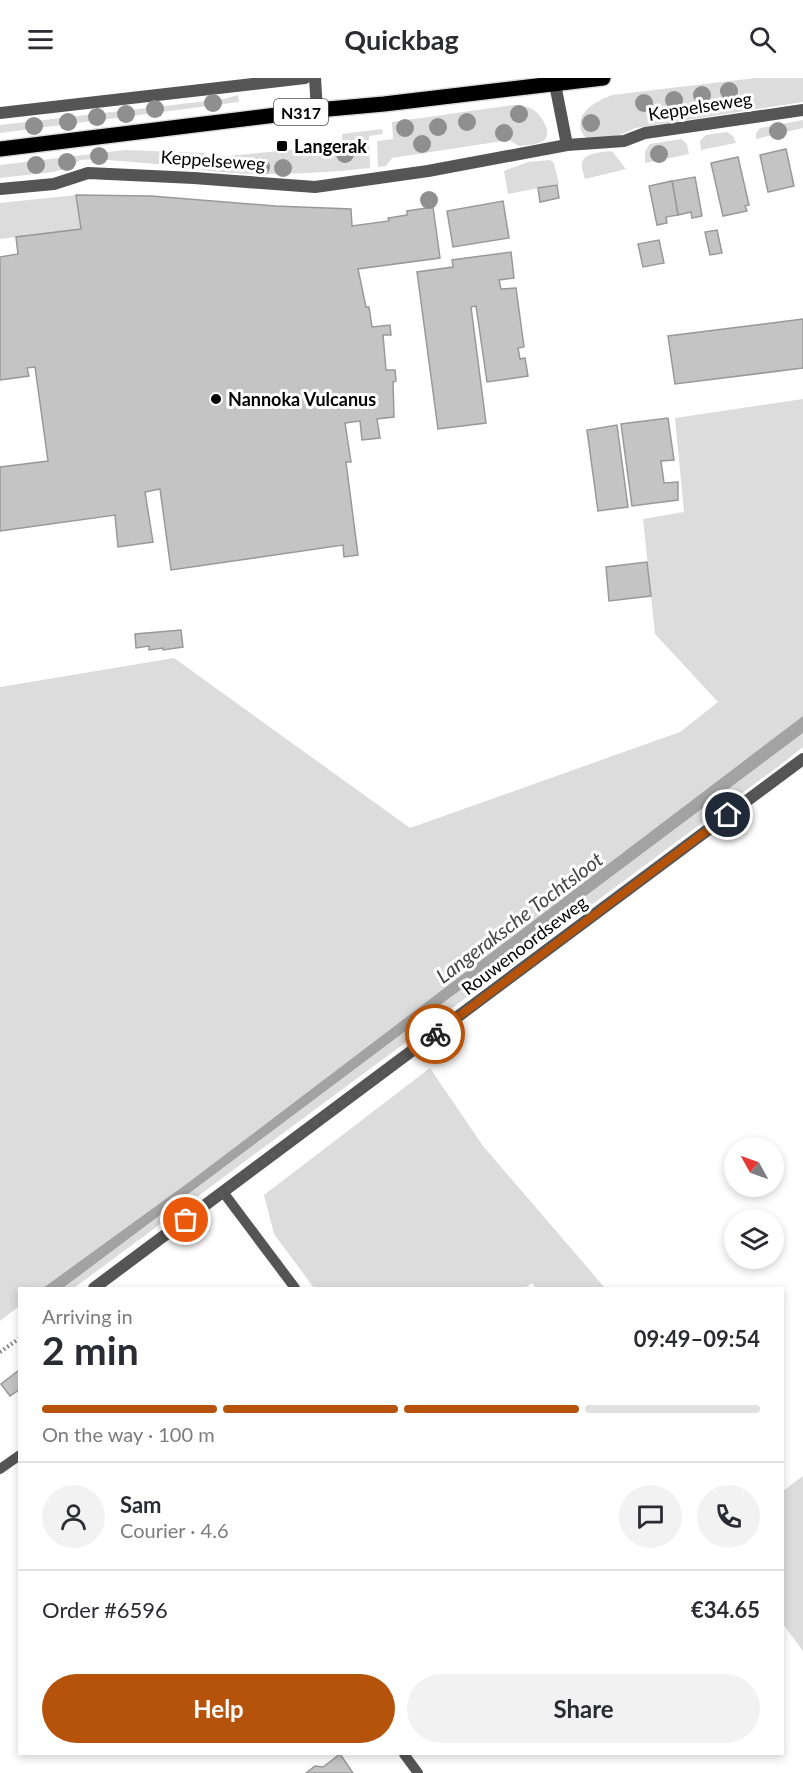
<!DOCTYPE html>
<html lang="en">
<head>
<meta charset="utf-8">
<style>
  :root { --surface:#fff; --page:#f2f2f3; --text:#2b2b33; --muted:#7c7c81; --line:#e1e1e2; --accent:#b45309 }
  body { margin:0; font-family:Lato,sans-serif; background:var(--page); color:var(--text); height:100vh; display:flex; flex-direction:column; font-size:22px; white-space:nowrap }
  * { box-sizing:border-box; margin:0 }
  p { font-size:20px; color:var(--muted) }
  .icon { flex:none; width:33px; height:33px; fill:none; stroke:currentColor; stroke-width:2; stroke-linecap:round; stroke-linejoin:round }
  .map { position:relative; flex:1; overflow:hidden }
  .panel { position:absolute; left:18px; top:1209px; width:766px; height:468px; display:flex; flex-direction:column; background:var(--surface); border-radius:0px; box-shadow:0 3px 9px #0003 }
  .panel>* { flex:none }
  .needle { width:39px; rotate:310deg }
  .controls { position:absolute; left:724px; top:1059px; display:grid; gap:12px }
  .controls a { display:grid; place-items:center; width:60px; height:60px; border-radius:50%; background:var(--surface); box-shadow:0 3px 9px #0003; font-size:30px }
  .pin { position:absolute; display:grid; place-items:center; width:51px; height:51px; color:#fff; margin:-26px; border:3px solid #fff; border-radius:50%; box-shadow:0 2px 6px #0007 }
  .courier { position:absolute; display:grid; place-items:center; width:60px; height:60px; margin:-30px; border:4px solid #b45309; border-radius:50%; background:#fff; color:#222; box-shadow:0 2px 8px #0007 }
  .summary em { font-style:normal; font-weight:700 }
  .summary div { display:flex; flex-direction:column-reverse }
  .summary { display:flex; align-items:center; justify-content:space-between; height:102px; padding:0 24px }
  h1 { font-size:39px; font-weight:700; line-height:45px }
  .bar { display:grid; grid-template-columns:repeat(4,1fr); gap:9px 6px; align-content:center; height:72px; padding:0 24px }
  .bar i { height:8px; border-radius:4px; background:var(--line) }
  .bar .current { background:var(--accent) }
  .bar p { grid-column:span 4 }
  .line { display:flex; align-items:center; gap:15px; padding:0 24px; border-top:2px solid var(--line) }
  .line div { flex:1 }
  .round { display:grid; place-items:center; flex:none; width:63px; height:63px; border-radius:32px; background:var(--page) }
  .action { display:flex; gap:12px; margin-top:auto; padding:12px 24px }
  .action a { flex:1; height:69px; border-radius:36px; background:var(--accent); color:#fff; font-size:24px; font-weight:700; line-height:69px; text-align:center }
  .action a+a { background:var(--page); color:var(--text) }
  header { display:flex; justify-content:space-between; align-items:center; height:78px; padding:0 24px; background:var(--surface); font-size:27px; font-weight:700 }
  .map>svg:first-child { display:block }
  .green { fill:#dcdcdc }
  .water { fill:#a3a3a3 }
  .building { fill:#c4c4c4; stroke:#999; stroke-width:1.5 }
  .lines { fill:none; stroke-linecap:round; stroke-linejoin:round }
  .primary-casing { stroke:#dbdbdb; stroke-width:18 }
  .path { stroke:#777; stroke-width:4; stroke-dasharray:1.5 3; stroke-linecap:butt }
  .service { stroke:#555; stroke-width:10 }
  .minor { stroke:#555; stroke-width:12 }
  .primary { stroke:#000; stroke-width:15 }
  .tree { fill:#8f8f8f }
  .done { stroke:#595959; stroke-width:6; stroke-dasharray:0 10.8 }
  .route { stroke:#b45309; stroke-width:8 }
  .poi-dot { fill:#000; stroke:#fff; stroke-width:2 }
  .labels { text-anchor:middle; dominant-baseline:central; stroke-width:6; stroke-linejoin:round; paint-order:stroke }
  .shield { fill:#fff; stroke:#4c4c4c; stroke-width:1.5 }
  .shield-label { font-size:16px; font-weight:bold; fill:#000 }
  .street-label { font-size:18px; fill:#000; stroke:#fff }
  .poi-label { font-size:18px; font-weight:bold; fill:#000; stroke:#fff; text-anchor:start }
  .water-label { font-size:20px; font-style:italic; fill:#444; stroke:#fff }
</style>
</head>
<body>
<header><svg class="icon" aria-label="menu" viewBox="0 0 24 24"><path d="M4 6h16M4 12h16M4 18h16"/></svg>Quickbag<svg class="icon" aria-label="search" viewBox="0 0 24 24"><circle cx="10" cy="10" r="6"/><path d="M15 15l6 6"/></svg></header>
<div class="map">
<svg width="803" height="1695" viewBox="0 0 803 1695">
  <rect width="100%" height="100%" fill="#fff"/>
  <g class="green">
    <path d="M 755,0 L 803,0 L 803,24 L 635,50 C 623,57 603,64 590,61 C 585,60 582,56 581,52 C 576,32 598,23 612,17 Z"/>
    <path d="M 238,17 L 239,24 L 0,55 L 0,47 L 224,21 Z"/>
    <path d="M 514,27 C 520,28 527,28 532,31 C 541,36 554,56 543,63 C 537,67 526,67 519,68 L 509,62 L 392,80 L 386,88 L 378,89 L 377,63 L 393,61 L 392,44 Z"/>
    <path d="M 803,42 L 803,50 L 756,61 L 756,55 L 760,50 Z"/>
    <path d="M 382,51 L 383,56 L 369,58 L 370,90 C 314,96 258,99 201,92 L 208,80 L 308,70 L 342,63 L 342,56 Z"/>
    <path d="M 727,54 L 733,58 L 736,65 L 701,72 L 700,63 L 706,57 Z"/>
    <path d="M 681,61 L 687,66 L 689,76 L 645,85 L 645,73 L 650,66 Z"/>
    <path d="M 125,72 L 205,75 L 194,92 L 168,87 L 96,81 L 81,82 L 64,91 L 53,94 L 0,100 L 0,87 Z"/>
    <path d="M 612,73 L 626,91 L 585,101 C 584,96 581,90 582,86 C 583,74 603,74 612,73 Z"/>
    <path d="M 550,82 L 554,85 L 559,106 L 508,116 L 504,93 L 528,84 Z"/>
    <path d="M 76,117 L 81,151 L 0,161 L 0,125 Z"/>
    <path d="M 803,321 L 803,638 L 189,1104 L 43,1210 L 20,1210 L 19,1228 L 0,1243 L 0,609 L 174,580 L 410,750 L 680,654 L 718,624 L 655,556 L 643,441 L 684,434 L 675,340 Z"/>
    <path d="M 803,655 L 803,669 L 783,685 L 74,1210 L 63,1210 Z"/>
    <path d="M 430,990 L 483,1068 L 605,1210 L 536,1210 L 532,1205 L 525,1210 L 314,1210 L 274,1156 L 264,1117 Z"/>
    <path d="M 803,1398 L 803,1573 L 783,1546 L 783,1413 Z"/>
  </g>
  <path class="water" d="M 803,638 L 803,655 L 63,1210 L 43,1210 L 189,1104 Z"/>
  <g class="building">
    <path d="M 786,71 L 794,108 L 768,114 L 760,77 Z"/>
    <path d="M 738,79 L 749,127 L 745,128 L 747,133 L 723,138 L 711,85 Z"/>
    <path d="M 695,99 L 702,138 L 692,140 L 691,134 L 678,137 L 672,103 Z"/>
    <path d="M 672,103 L 678,137 L 666,139 L 667,145 L 657,147 L 649,108 Z"/>
    <path d="M 557,107 L 559,120 L 540,124 L 538,110 Z"/>
    <path d="M 76,117 L 151,118 L 275,128 L 351,131 L 352,148 L 389,143 L 388,140 L 407,137 L 407,133 L 433,129 L 440,180 L 358,191 L 366,229 L 369,229 L 372,249 L 390,247 L 391,257 L 383,257 L 386,292 L 395,292 L 396,303 L 393,304 L 394,339 L 377,341 L 380,360 L 362,362 L 360,343 L 345,345 L 351,384 L 346,384 L 358,477 L 344,479 L 343,467 L 171,492 L 160,411 L 145,414 L 153,464 L 118,469 L 115,437 L 0,453 L 0,389 L 48,383 L 35,289 L 27,290 L 29,298 L 0,302 L 0,179 L 18,176 L 16,159 L 81,151 Z"/>
    <path d="M 503,123 L 509,160 L 453,169 L 447,133 Z"/>
    <path d="M 717,152 L 722,175 L 710,177 L 705,154 Z"/>
    <path d="M 659,162 L 664,185 L 643,189 L 638,166 Z"/>
    <path d="M 511,174 L 514,200 L 499,202 L 501,211 L 516,210 L 524,269 L 518,270 L 520,281 L 525,280 L 528,298 L 487,304 L 476,228 L 471,229 L 486,345 L 438,351 L 417,194 L 453,189 L 452,182 Z"/>
    <path d="M 803,241 L 803,290 L 675,306 L 668,258 Z"/>
    <path d="M 668,340 L 674,382 L 661,383 L 664,405 L 678,404 L 678,422 L 632,428 L 621,346 Z"/>
    <path d="M 617,347 L 628,429 L 598,433 L 587,352 Z"/>
    <path d="M 647,484 L 651,518 L 609,523 L 606,489 Z"/>
    <path d="M 181,552 L 183,569 L 163,572 L 163,570 L 149,572 L 149,568 L 136,570 L 135,556 Z"/>
    <path d="M 18,1293 L 20,1295 L 20,1311 L 10,1318 L 1,1306 Z"/>
    <path d="M 340,1676 L 353,1695 L 306,1695 L 315,1688 L 323,1689 Z"/>
  </g>
  <g class="lines">
    <g class="primary-casing">
      <path id="primary" d="M 0,71 L 317,32 L 384,26 L 603,0"/>
    </g>
    <path class="path" d="M 0,1274 L 20,1260"/>
    <g class="service">
      <path d="M 223,1114 L 295,1210"/>
      <path d="M 0,1391 L 20,1377"/>
      <path d="M 404,1676 L 418,1695"/>
    </g>
    <g class="minor">
      <path d="M 315,0 L 317,32"/>
      <path d="M 555,6 L 567,67"/>
      <path d="M 0,35 L 305,0"/>
      <path d="M 0,111 L 54,106 L 88,95 L 194,100 L 315,109 L 428,93 L 567,67 L 624,63 L 645,55 L 803,32"/>
      <path d="M 94,1210 L 803,681"/>
    </g>
    <use href="#primary" class="primary"/>
  </g>
  <g class="tree">
    <circle cx="729" cy="13" r="9"/>
    <circle cx="702" cy="17" r="9"/>
    <circle cx="674" cy="22" r="9"/>
    <circle cx="213" cy="25" r="9"/>
    <circle cx="644" cy="25" r="9"/>
    <circle cx="155" cy="31" r="9"/>
    <circle cx="126" cy="36" r="9"/>
    <circle cx="519" cy="36" r="9"/>
    <circle cx="97" cy="39" r="9"/>
    <circle cx="68" cy="44" r="9"/>
    <circle cx="467" cy="44" r="9"/>
    <circle cx="591" cy="45" r="9"/>
    <circle cx="34" cy="48" r="9"/>
    <circle cx="438" cy="49" r="9"/>
    <circle cx="405" cy="50" r="9"/>
    <circle cx="778" cy="53" r="9"/>
    <circle cx="504" cy="55" r="9"/>
    <circle cx="422" cy="66" r="9"/>
    <circle cx="345" cy="76" r="9"/>
    <circle cx="659" cy="76" r="9"/>
    <circle cx="99" cy="78" r="9"/>
    <circle cx="67" cy="84" r="9"/>
    <circle cx="36" cy="87" r="9"/>
    <circle cx="261" cy="89" r="9"/>
    <circle cx="283" cy="90" r="9"/>
    <circle cx="429" cy="122" r="9"/>
  </g>
  <g class="lines">
    <path class="done" d="M 186,1142 L 435,956"/>
    <path class="route" d="M 435,956 L 728,737"/>
  </g>
  <g class="poi-dot">
    <rect x="276" y="62" width="12" height="12" rx="3"/>
    <circle cx="216" cy="321" r="6"/>
  </g>
  <g class="labels">
    <rect class="shield" x="274" y="21" width="54" height="26" rx="4.5"/>
    <g class="shield-label">
      <text x="301" y="34">N317</text>
    </g>
    <g class="street-label">
      <text transform="translate(700 28) rotate(-9)">Keppelseweg</text>
      <text transform="translate(213 82) rotate(4)">Keppelseweg</text>
      <text transform="translate(524 867) rotate(-37)">Rouwenoordseweg</text>
    </g>
    <g class="poi-label">
      <text x="294" y="68">Langerak</text>
      <text x="228" y="321">Nannoka Vulcanus</text>
    </g>
    <g class="water-label">
      <text transform="translate(519 839) rotate(-37)">Langeraksche Tochtsloot</text>
    </g>
  </g>
</svg>
<div class="controls">
<a><svg class="needle" viewBox="-14 -14 28 28"><path d="M0-13l5 13h-10z" fill="#e53935"/><path d="M0 13l5-13h-10z" fill="#7c7c81"/></svg></a>
<a><svg class="icon" aria-label="layers" viewBox="0 0 24 24"><path d="M12 4l9 5-9 5-9-5zM3 14l9 5 9-5"/></svg></a>
</div>
<div class="pin" style="left:186px;top:1142px;background:#ea580c"><svg class="icon" aria-label="bag" viewBox="0 0 24 24"><path d="M5 8h14l-1 12H6zM9 8a3 3 0 0 1 6 0"/></svg></div>
<div class="pin" style="left:728px;top:737px;background:#1f2937"><svg class="icon" aria-label="home" viewBox="0 0 24 24"><path d="M3 11l9-7 9 7M6 9v11h12V9"/></svg></div>
<div class="courier" style="left:435px;top:956px"><svg class="icon" aria-label="bike" viewBox="0 0 24 24"><circle cx="6" cy="16" r="4"/><circle cx="18" cy="16" r="4"/><path d="M6 16l4-8h5l3 8M10 8l3 8H6M13 5h3"/></svg></div>
<section class="panel">
<div class="summary"><div><h1>2 min</h1><p>Arriving in</p></div><em>09:49–09:54</em></div>
<div class="bar"><i class="current"></i><i class="current"></i><i class="current"></i><i></i><p>On the way · 100 m</p></div>
<div class="line" style="height:108px"><a class="round"><svg class="icon" aria-label="person" viewBox="0 0 24 24"><circle cx="12" cy="8" r="4"/><path d="M4 21q1-7 8-7t8 7"/></svg></a><div><b>Sam</b><p>Courier · 4.6</p></div><a class="round"><svg class="icon" aria-label="chat" viewBox="0 0 24 24"><path d="M4 5h16v11H9l-5 4z"/></svg></a><a class="round"><svg class="icon" aria-label="phone" viewBox="0 0 24 24"><path d="M5 4h4l2 5-3 2q2 4 5 5l2-3 5 2v4C11 20 4 13 5 4z"/></svg></a></div>
<div class="line" style="height:78px"><div>Order #6596</div><b>€34.65</b></div>
<div class="action"><a>Help</a><a>Share</a></div>
</section>
</div>
</body>
</html>
